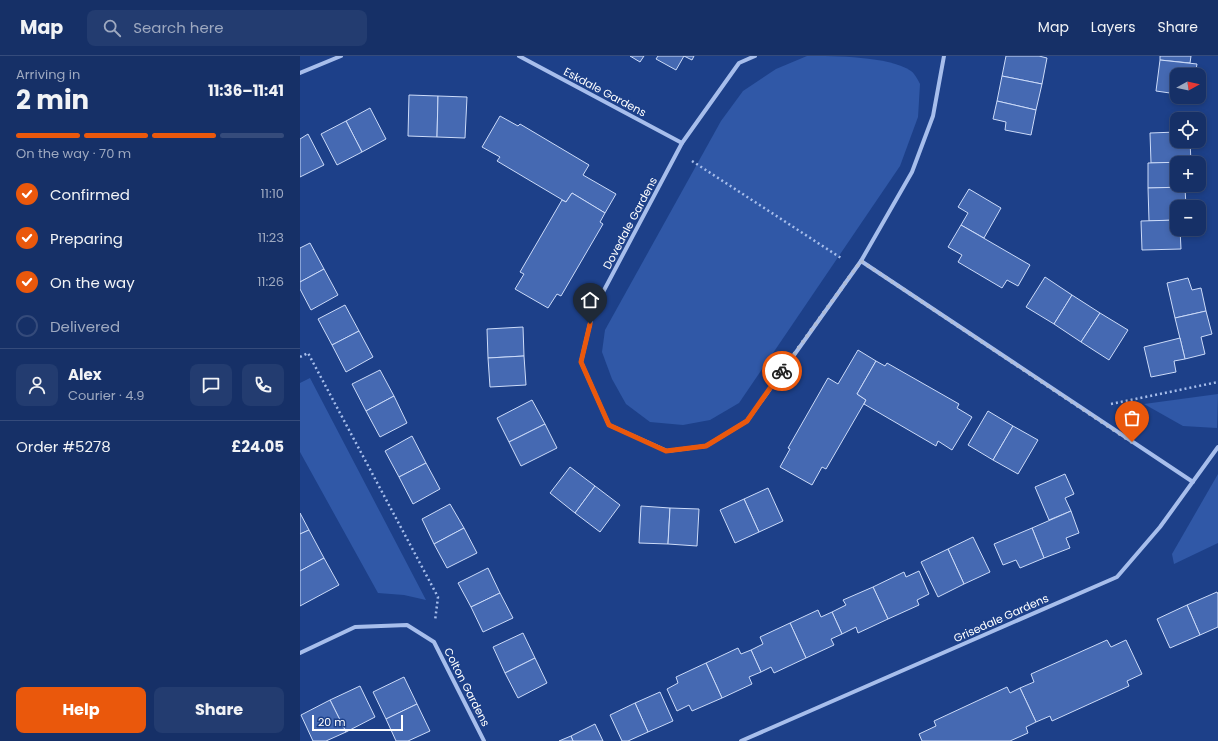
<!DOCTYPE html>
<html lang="en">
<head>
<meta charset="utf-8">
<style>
  :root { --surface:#163067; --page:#233c70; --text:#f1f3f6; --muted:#9ea9c0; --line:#354b7b; --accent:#ea580c }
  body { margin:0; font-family:Poppins,sans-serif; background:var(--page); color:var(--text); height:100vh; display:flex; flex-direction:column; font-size:15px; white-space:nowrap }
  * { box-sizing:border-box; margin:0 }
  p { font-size:13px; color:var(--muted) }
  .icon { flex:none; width:22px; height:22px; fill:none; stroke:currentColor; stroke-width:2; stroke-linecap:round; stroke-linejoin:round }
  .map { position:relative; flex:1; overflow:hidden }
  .sheet { display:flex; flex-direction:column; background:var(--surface); width:300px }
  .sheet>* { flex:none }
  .needle { width:26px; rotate:82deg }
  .tools { position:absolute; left:870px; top:12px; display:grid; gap:8px }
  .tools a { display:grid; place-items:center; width:36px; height:36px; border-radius:8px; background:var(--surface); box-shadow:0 2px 6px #0003,0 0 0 1px var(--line); font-size:20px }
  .scale { position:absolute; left:12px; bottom:10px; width:91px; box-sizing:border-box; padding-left:4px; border:2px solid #fff; border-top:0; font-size:11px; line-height:14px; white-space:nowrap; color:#fff; -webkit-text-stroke:3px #1d4089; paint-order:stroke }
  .pin { position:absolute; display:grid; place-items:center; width:34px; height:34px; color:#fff; margin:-41px -17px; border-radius:50% 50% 50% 0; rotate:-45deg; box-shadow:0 0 4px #0007 }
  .pin .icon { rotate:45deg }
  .courier { position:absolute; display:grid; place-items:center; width:40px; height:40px; margin:-20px; border:3px solid #ea580c; border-radius:50%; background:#fff; color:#222; box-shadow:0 1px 5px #0007 }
  .overview em { font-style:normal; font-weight:700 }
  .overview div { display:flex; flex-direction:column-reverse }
  .overview { display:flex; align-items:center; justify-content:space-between; height:68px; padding:0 16px }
  h1 { font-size:26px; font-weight:700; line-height:30px }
  .bar { display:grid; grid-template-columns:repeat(4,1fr); gap:6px 4px; align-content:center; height:48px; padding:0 16px }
  .bar i { height:5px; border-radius:3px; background:var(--line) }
  .bar .on { background:var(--accent) }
  .bar p { grid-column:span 4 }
  .line { display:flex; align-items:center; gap:10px; padding:0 16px; border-top:1px solid var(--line) }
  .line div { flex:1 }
  .round { display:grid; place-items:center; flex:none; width:42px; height:42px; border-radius:8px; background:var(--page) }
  ol { padding:0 16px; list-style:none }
  li { display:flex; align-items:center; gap:12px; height:44px }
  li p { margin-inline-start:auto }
  li .icon { padding:4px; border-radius:50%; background:var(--accent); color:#fff; stroke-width:4 }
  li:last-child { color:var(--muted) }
  li i { width:22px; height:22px; border:2px solid var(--line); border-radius:50% }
  .cta { display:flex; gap:8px; margin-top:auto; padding:8px 16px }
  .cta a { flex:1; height:46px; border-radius:8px; background:var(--accent); color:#fff; font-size:16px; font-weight:700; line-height:46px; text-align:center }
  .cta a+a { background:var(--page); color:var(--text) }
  header { display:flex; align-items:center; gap:24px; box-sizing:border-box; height:56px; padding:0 20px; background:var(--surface); border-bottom:1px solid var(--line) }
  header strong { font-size:19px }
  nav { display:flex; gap:22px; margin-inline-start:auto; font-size:14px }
  .search { width:280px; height:36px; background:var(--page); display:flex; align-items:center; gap:10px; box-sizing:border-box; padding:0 14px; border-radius:8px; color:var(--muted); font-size:15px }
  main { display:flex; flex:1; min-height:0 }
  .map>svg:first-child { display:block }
  .green { fill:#3058a7 }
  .building { fill:#4569b2; stroke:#ccdbf9 }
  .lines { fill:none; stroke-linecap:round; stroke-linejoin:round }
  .path { stroke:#a7beec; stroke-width:2.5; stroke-dasharray:2 3; stroke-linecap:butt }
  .street { stroke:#a7beec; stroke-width:4 }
  .done { stroke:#b0bcd6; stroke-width:4; stroke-dasharray:0 7.2 }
  .route { stroke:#ea580c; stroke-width:5 }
  .labels { text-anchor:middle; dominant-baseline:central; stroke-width:3; stroke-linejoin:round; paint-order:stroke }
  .street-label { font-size:11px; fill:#fff; stroke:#1d4089 }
</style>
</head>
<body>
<header>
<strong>Map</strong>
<div class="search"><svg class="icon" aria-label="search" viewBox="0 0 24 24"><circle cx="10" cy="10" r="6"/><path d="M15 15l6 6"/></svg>Search here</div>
<nav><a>Map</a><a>Layers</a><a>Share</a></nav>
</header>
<main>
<section class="sheet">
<div class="overview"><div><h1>2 min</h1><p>Arriving in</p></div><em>11:36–11:41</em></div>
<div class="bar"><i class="on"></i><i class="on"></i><i class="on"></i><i></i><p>On the way · 70 m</p></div>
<ol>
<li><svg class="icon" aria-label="check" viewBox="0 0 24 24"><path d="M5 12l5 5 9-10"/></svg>Confirmed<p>11:10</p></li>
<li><svg class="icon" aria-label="check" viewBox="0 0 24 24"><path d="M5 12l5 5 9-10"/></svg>Preparing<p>11:23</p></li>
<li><svg class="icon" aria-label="check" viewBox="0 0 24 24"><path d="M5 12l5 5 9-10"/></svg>On the way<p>11:26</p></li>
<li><i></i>Delivered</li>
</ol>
<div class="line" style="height:72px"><a class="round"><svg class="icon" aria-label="person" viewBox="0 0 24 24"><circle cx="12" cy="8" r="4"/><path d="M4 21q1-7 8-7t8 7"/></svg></a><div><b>Alex</b><p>Courier · 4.9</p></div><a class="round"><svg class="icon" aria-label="chat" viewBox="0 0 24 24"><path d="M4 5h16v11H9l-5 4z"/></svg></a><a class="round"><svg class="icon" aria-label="phone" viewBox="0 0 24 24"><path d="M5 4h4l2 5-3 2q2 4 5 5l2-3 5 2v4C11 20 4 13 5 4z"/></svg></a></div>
<div class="line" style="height:52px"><div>Order #5278</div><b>£24.05</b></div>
<div class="cta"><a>Help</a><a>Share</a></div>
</section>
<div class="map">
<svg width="918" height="685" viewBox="0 0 918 685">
  <rect width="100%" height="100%" fill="#1d4089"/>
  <g class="green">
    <path d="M 507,0 C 535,0 588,0 611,15 C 615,18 618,24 620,28 L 618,61 L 600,110 L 439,347 L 410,364 L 383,369 L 350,366 L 326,348 L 312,323 L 302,296 L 305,274 L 421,65 L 443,35 L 476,13 Z"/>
    <path d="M 10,322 L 126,544 L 104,539 L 78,537 L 0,396 L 0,327 Z"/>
    <path d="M 918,338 L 917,372 L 883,370 L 844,348 Z"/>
    <path d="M 918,418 L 918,487 L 874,508 L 872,498 Z"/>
  </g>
  <g class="building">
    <path d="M 330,0 L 344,0 L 340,6 Z"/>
    <path d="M 358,0 L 394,0 L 392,4 L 384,0 L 376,14 L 356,3 Z"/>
    <path d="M 706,0 L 739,0 L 747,2 L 742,28 L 702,20 Z"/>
    <path d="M 860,0 L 891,0 L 890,7 L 860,4 Z"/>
    <path d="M 860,4 L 897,8 L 895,19 L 877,19 L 877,38 L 856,35 Z"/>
    <path d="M 702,20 L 742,28 L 736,54 L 697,45 Z"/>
    <path d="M 109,39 L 138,40 L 137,81 L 108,80 Z"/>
    <path d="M 138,40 L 167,41 L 165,82 L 137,81 Z"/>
    <path d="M 697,45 L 736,54 L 731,79 L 705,74 L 706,66 L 693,63 Z"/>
    <path d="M 70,52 L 86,83 L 62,96 L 46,65 Z"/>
    <path d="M 200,60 L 218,70 L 220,68 L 289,109 L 283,119 L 316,138 L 305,157 L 272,137 L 266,146 L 197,105 L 200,101 L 182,91 Z"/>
    <path d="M 46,65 L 62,96 L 37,109 L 21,78 Z"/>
    <path d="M 877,76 L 877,85 L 890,85 L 891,106 L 851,107 L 850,77 Z"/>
    <path d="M 8,78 L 24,109 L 0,121 L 0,83 Z"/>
    <path d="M 885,106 L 885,107 L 877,107 L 877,129 L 885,129 L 885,131 L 848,132 L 848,107 Z"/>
    <path d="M 885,131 L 886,151 L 877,151 L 877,164 L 849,165 L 848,132 Z"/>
    <path d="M 669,133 L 701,152 L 684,182 L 661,169 L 668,157 L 658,151 Z"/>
    <path d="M 272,137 L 305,157 L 300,166 L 303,168 L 261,240 L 257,238 L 248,252 L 215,233 L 224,218 L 220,216 L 262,144 L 266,146 Z"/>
    <path d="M 877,164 L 877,173 L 880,173 L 881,193 L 842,194 L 841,165 Z"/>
    <path d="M 661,169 L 730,209 L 718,230 L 707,224 L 702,232 L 658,206 L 662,199 L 648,191 Z"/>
    <path d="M 10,187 L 24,213 L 0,226 L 0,192 Z"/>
    <path d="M 24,213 L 38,239 L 11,254 L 0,233 L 0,226 Z"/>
    <path d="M 745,221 L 772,239 L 754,268 L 726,251 Z"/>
    <path d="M 888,222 L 892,234 L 901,232 L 906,255 L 875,262 L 867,227 Z"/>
    <path d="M 772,239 L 800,257 L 781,286 L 754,268 Z"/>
    <path d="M 45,249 L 59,275 L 32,289 L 18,263 Z"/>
    <path d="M 906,255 L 912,278 L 901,281 L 905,298 L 885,303 L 875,262 Z"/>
    <path d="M 800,257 L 828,274 L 809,304 L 781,286 Z"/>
    <path d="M 223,271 L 224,300 L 188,302 L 187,273 Z"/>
    <path d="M 59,275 L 73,301 L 46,316 L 32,289 Z"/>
    <path d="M 880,282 L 885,303 L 874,305 L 876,316 L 851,321 L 844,291 Z"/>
    <path d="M 558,294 L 576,305 L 557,338 L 566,344 L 526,413 L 522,411 L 512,429 L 480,411 L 490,393 L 488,392 L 528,322 L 538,328 Z"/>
    <path d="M 224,300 L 226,329 L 190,331 L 188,302 Z"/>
    <path d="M 576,305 L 585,310 L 587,307 L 659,348 L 657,352 L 672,361 L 652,394 L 638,385 L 636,390 L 564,348 L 566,344 L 557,338 Z"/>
    <path d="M 80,314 L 94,340 L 66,355 L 52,328 Z"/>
    <path d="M 94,340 L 107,367 L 80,381 L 66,355 Z"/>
    <path d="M 232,344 L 245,368 L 209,386 L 197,362 Z"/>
    <path d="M 688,355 L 713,370 L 693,404 L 668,389 Z"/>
    <path d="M 245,368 L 257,392 L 221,410 L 209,386 Z"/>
    <path d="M 713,370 L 738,384 L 718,418 L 693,404 Z"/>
    <path d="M 112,380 L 126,407 L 99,421 L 85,395 Z"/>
    <path d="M 126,407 L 140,433 L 113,448 L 99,421 Z"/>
    <path d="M 270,411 L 295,430 L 275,457 L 250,437 Z"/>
    <path d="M 765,418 L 774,438 L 765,442 L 771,455 L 749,464 L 735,431 Z"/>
    <path d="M 295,430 L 320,449 L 300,476 L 275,457 Z"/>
    <path d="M 468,432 L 483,465 L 459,476 L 444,443 Z"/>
    <path d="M 444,443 L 459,476 L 435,487 L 420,454 Z"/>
    <path d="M 150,448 L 164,472 L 134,488 L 122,463 Z"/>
    <path d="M 341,450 L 370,452 L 368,488 L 339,487 Z"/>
    <path d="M 370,452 L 399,453 L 397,490 L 368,488 Z"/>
    <path d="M 771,455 L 779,477 L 766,482 L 770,492 L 744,502 L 732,472 Z"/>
    <path d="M 0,457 L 9,474 L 0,478 Z"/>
    <path d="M 164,472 L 177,497 L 147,512 L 134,488 Z"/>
    <path d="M 732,472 L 744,502 L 720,512 L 716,504 L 703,509 L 694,488 Z"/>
    <path d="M 9,474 L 24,502 L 0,515 L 0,478 Z"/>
    <path d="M 673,481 L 690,516 L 664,528 L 648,493 Z"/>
    <path d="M 648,493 L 664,528 L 638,541 L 621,506 Z"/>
    <path d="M 24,502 L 39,529 L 0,550 L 0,515 Z"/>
    <path d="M 188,512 L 200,537 L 171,551 L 158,527 Z"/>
    <path d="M 619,515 L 629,538 L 617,544 L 619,549 L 588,563 L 573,531 L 604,516 L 606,521 Z"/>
    <path d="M 573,531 L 588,563 L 558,577 L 556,571 L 542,578 L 532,556 L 546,549 L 543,544 Z"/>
    <path d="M 917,536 L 918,538 L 918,571 L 900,579 L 887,549 Z"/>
    <path d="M 200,537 L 213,562 L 183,576 L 171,551 Z"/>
    <path d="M 887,549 L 900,579 L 870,592 L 857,563 Z"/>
    <path d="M 518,554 L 521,561 L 532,556 L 542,578 L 531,583 L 534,589 L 506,602 L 490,567 Z"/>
    <path d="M 490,567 L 506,602 L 474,617 L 471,611 L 461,616 L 451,594 L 463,588 L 460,581 Z"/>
    <path d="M 223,577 L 235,602 L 205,617 L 193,591 Z"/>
    <path d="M 807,584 L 811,591 L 826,584 L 842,618 L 827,625 L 829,630 L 752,665 L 750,660 L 736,666 L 720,632 L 734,626 L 731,618 Z"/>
    <path d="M 438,592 L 441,598 L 451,594 L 461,616 L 449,621 L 452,628 L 422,642 L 406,607 Z"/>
    <path d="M 235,602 L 247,627 L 218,642 L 205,617 Z"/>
    <path d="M 406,607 L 422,642 L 392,655 L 389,649 L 377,655 L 367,633 L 378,627 L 376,621 Z"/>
    <path d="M 104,621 L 117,648 L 86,663 L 73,636 Z"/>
    <path d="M 60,630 L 75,661 L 46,676 L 30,644 Z"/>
    <path d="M 707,631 L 710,637 L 720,632 L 736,666 L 726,671 L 728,677 L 710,685 L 622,685 L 619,678 L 636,670 L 634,665 Z"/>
    <path d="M 360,636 L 373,665 L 348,676 L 335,647 Z"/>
    <path d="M 30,644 L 46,676 L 26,685 L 13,685 L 1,659 Z"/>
    <path d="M 335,647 L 348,676 L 328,685 L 322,685 L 310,659 Z"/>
    <path d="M 117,648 L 130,675 L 108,685 L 96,685 L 86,663 Z"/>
    <path d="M 295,668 L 303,685 L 273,685 L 271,680 Z"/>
    <path d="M 271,680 L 273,685 L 259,685 Z"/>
  </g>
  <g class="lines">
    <g class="path">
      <path d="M 392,105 L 541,202"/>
      <path d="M 0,301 L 8,297 L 138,541 L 135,565"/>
      <path d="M 811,348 L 918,326"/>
    </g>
    <g class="street">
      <path d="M 219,0 L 382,87"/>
      <path d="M 455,0 L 439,7 L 382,87 L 293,255 L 281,306 L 309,369 L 367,395 L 406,390 L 447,365 L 561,205 L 612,116 L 633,60 L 644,0"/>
      <path d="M 0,17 L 41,0"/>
      <path d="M 561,205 L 893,426"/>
      <path d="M 0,597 L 55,571 L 107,569 L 134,586 L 184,685"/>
      <path d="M 441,685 L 817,521 L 860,471 L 918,391"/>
    </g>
  </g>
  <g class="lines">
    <path class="done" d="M 482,315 L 561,205 L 832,386"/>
    <path class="route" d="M 290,268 L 281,306 L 309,369 L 366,395 L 406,390 L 447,365 L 482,315"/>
  </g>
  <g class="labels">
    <g class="street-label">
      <text transform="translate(305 36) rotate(28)">Eskdale Gardens</text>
      <text transform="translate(330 167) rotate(-62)">Dovedale Gardens</text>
      <text transform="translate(701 562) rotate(-24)">Grisedale Gardens</text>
      <text transform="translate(167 631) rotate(63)">Colton Gardens</text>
    </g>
  </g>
</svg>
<div class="tools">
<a><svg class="needle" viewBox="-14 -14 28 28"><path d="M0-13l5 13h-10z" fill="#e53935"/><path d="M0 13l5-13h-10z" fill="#9ea9c0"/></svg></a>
<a><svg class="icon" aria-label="locate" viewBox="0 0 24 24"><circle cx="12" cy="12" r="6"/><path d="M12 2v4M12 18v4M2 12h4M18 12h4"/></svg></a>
<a>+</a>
<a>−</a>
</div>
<div class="scale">20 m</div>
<div class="pin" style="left:832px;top:386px;background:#ea580c"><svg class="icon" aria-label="bag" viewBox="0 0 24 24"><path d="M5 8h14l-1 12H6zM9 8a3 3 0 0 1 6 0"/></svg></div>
<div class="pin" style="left:290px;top:268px;background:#1f2937"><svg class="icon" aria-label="home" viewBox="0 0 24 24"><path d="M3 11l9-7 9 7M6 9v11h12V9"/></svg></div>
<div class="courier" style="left:482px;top:315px"><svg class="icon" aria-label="bike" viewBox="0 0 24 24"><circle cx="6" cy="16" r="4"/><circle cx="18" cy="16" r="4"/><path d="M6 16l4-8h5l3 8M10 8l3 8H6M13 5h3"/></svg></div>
</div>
</main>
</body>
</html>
